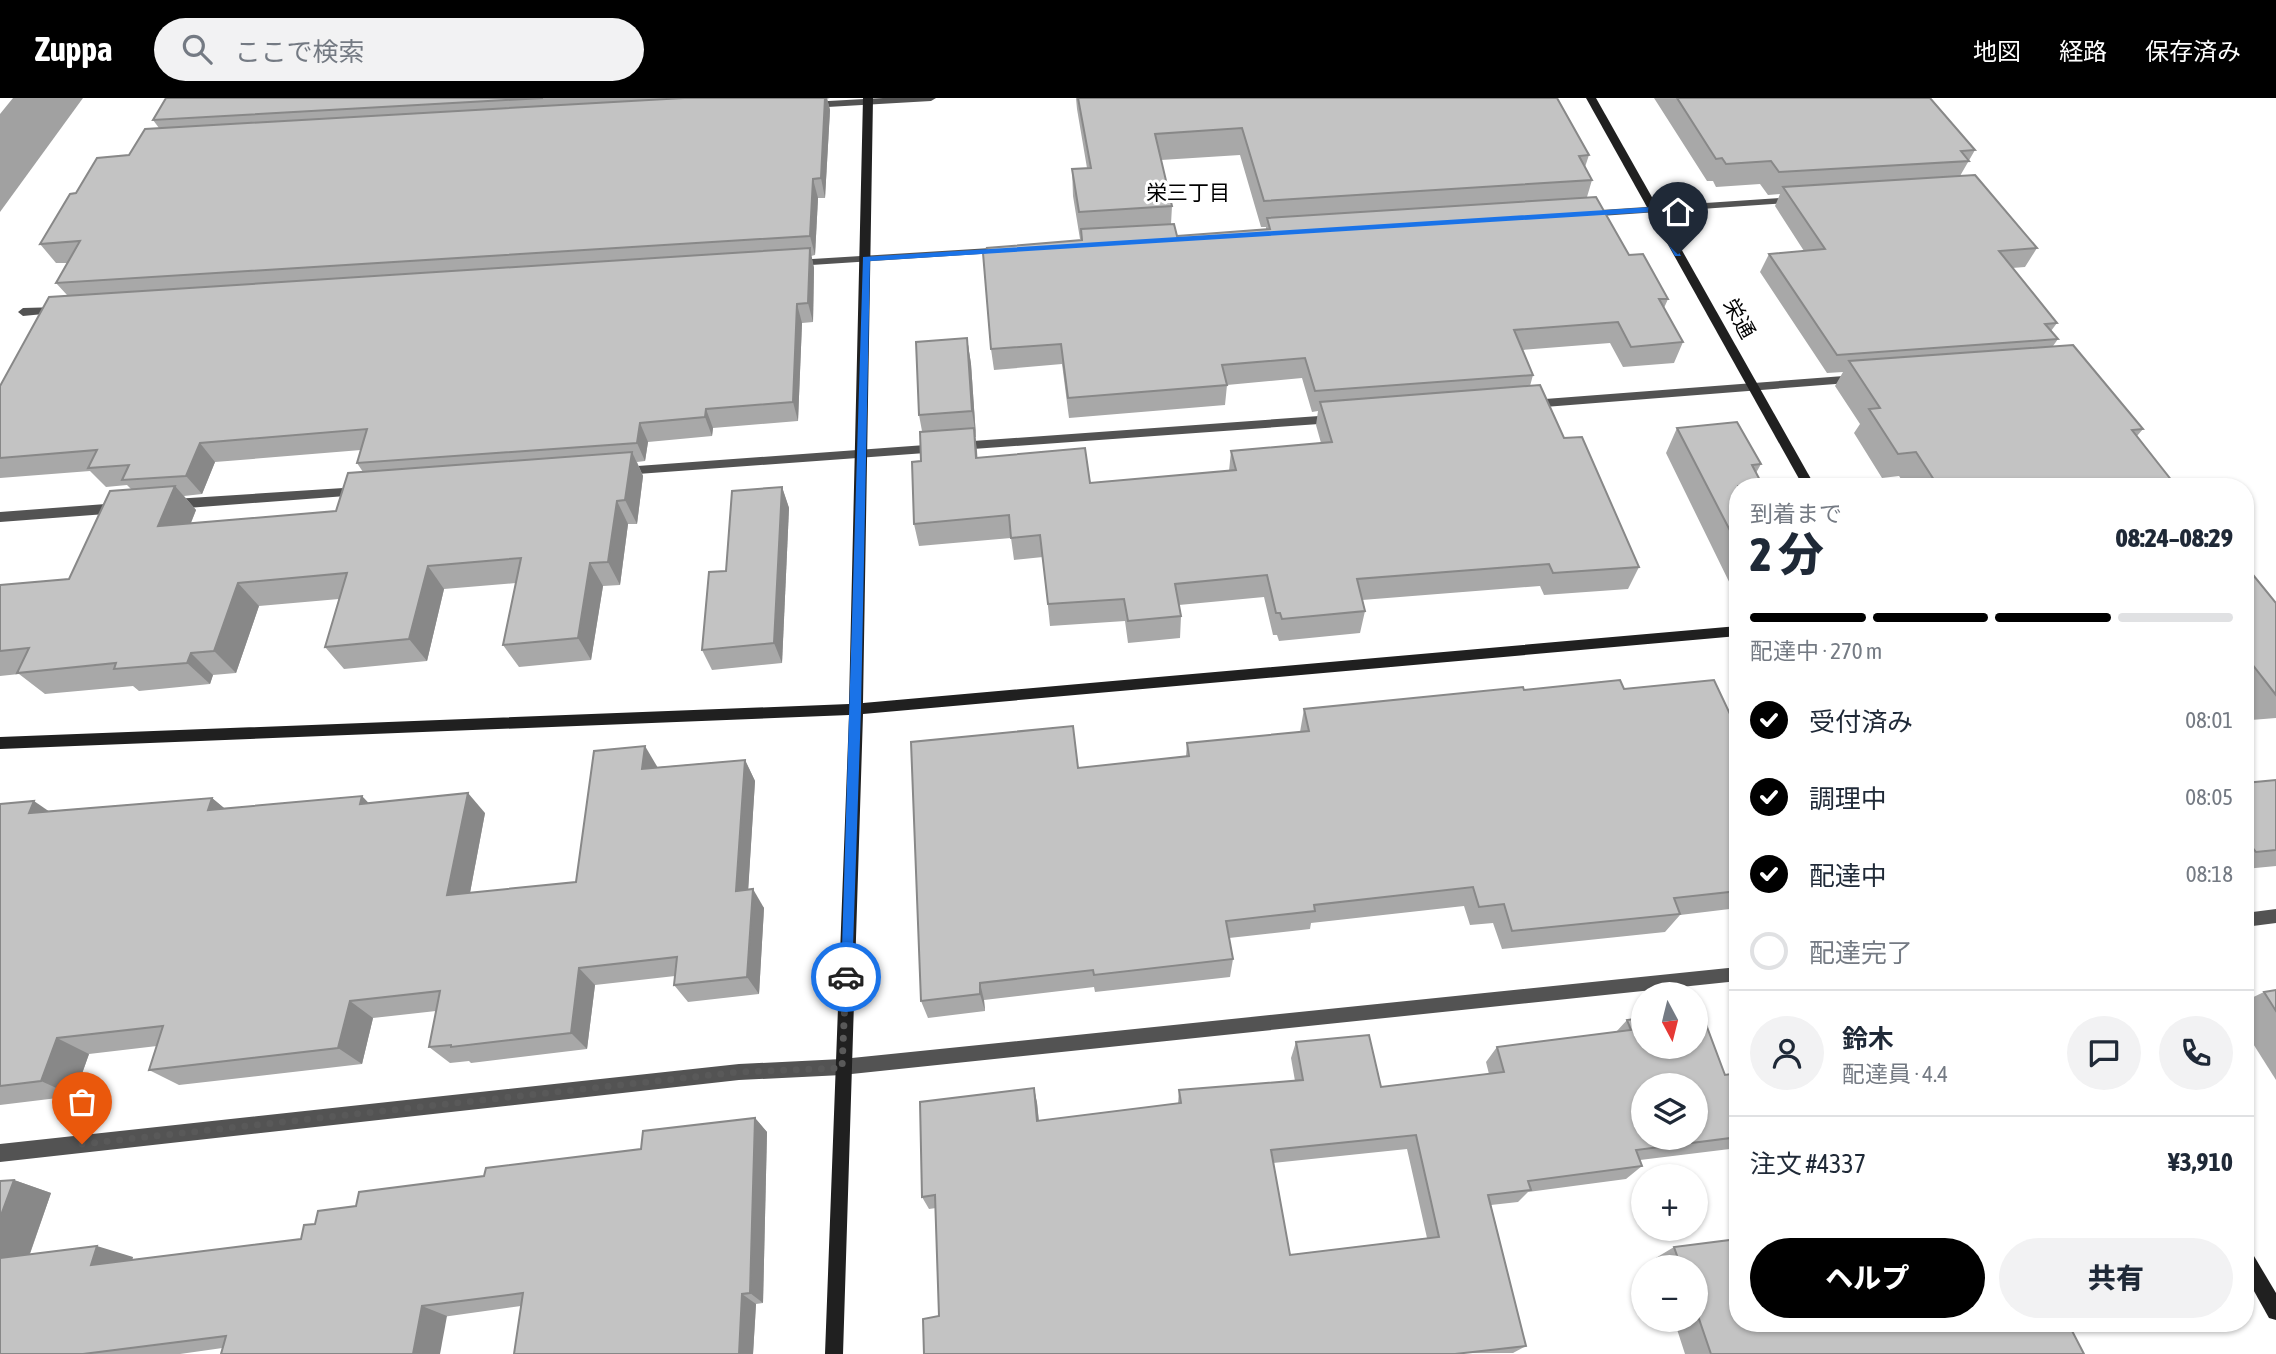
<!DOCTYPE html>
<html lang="ja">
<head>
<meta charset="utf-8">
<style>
  :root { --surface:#fff; --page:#f2f2f3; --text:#1f2937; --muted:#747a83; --line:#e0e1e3; --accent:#000 }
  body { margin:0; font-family:"Asap Condensed","Noto Sans JP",sans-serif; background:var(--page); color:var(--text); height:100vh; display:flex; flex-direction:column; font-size:26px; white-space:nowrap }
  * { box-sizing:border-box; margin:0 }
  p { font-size:23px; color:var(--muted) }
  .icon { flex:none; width:38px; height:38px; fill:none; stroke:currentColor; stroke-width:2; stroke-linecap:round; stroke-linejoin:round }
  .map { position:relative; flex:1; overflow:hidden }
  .side { position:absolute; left:1729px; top:380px; width:525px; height:854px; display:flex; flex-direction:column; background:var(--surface); border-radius:28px; box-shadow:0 2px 5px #0004 }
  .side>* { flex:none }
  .needle { width:46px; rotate:173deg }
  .buttons { position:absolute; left:1631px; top:884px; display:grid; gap:14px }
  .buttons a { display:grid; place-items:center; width:77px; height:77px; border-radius:50%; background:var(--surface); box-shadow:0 2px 5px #0004; font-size:35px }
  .pin { position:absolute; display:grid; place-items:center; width:60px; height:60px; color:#fff; margin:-72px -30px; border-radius:50% 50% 50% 0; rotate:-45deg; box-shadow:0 0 7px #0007 }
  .pin .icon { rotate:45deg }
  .courier { position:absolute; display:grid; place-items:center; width:70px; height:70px; margin:-35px; border:5px solid #1a73e8; border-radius:50%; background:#fff; color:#222; box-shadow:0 2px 9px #0007 }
  .summary em { font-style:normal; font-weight:800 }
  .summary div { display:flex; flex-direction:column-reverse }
  .summary { display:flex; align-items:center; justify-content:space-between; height:119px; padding:0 21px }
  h1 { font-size:46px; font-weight:800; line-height:52px }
  .bar { display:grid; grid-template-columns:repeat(4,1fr); gap:10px 7px; align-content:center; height:84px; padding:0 21px }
  .bar i { height:9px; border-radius:5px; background:var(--line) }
  .bar .active { background:var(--accent) }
  .bar p { grid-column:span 4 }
  .line { display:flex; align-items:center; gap:18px; padding:0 21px; border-top:2px solid var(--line) }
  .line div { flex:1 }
  .round { display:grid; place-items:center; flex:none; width:74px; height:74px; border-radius:37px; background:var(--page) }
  ol { padding:0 21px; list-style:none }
  li { display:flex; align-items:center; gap:21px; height:77px }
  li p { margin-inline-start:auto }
  li .icon { padding:7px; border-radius:50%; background:var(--accent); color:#fff; stroke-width:4 }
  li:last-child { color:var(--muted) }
  li i { width:38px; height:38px; border:4px solid var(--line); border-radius:50% }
  .cta { display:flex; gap:14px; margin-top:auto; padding:14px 21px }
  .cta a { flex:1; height:80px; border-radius:42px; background:var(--accent); color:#fff; font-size:28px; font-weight:800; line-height:80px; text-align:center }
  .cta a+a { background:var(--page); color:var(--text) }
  header { display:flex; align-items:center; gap:42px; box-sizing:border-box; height:98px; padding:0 35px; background:var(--accent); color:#fff }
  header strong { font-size:33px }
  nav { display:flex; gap:38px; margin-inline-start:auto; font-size:24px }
  .search { width:490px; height:63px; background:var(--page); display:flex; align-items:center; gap:18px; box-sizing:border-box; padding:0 24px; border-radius:38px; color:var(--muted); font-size:26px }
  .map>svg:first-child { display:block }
  .water { fill:#a1a1a1 }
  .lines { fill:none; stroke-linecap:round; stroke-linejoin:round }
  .street { fill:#535353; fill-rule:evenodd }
  .secondary { fill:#202020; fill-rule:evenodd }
  .wall { fill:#a8a8a8; fill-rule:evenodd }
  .shaded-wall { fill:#888 }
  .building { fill:#c3c3c3; stroke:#888; stroke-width:2; fill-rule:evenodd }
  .route { fill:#1a73e8 }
  .done { stroke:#595959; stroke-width:7; stroke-dasharray:0 12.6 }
  .labels { text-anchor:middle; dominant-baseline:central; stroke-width:6; stroke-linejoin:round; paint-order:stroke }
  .far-neighbourhood-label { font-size:21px; fill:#000; stroke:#fff }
  .far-street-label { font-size:21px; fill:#000; stroke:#fff }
</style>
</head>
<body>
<header>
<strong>Zuppa</strong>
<div class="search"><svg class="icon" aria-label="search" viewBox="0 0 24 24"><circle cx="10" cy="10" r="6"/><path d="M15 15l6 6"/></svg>ここで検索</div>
<nav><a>地図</a><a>経路</a><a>保存済み</a></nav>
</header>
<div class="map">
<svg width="2276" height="1256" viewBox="0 0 2276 1256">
  <rect width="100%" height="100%" fill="#fff"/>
  <path class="water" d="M 13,0 L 83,0 L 0,114 L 0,16 Z"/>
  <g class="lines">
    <g class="street">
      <path d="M 883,0 L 936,0 L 931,3 L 810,10 L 805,7 L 810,4 Z"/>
      <path d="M 1796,99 L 1801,102 L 1800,104 L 1586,119 L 1581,116 L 1586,113 Z"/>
      <path d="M 1007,149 L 1011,150 L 1011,154 L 796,168 L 791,165 L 796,162 Z"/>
      <path d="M 60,209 L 65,212 L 64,214 L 23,218 L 18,214 L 23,210 Z"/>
      <path d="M 1857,277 L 1861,278 L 1861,284 L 1532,310 L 1526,306 L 1532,302 Z"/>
      <path d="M 1333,317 L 1339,321 L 1333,325 L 959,352 L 953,348 L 959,344 Z"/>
      <path d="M 939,346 L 945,350 L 939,354 L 624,377 L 618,373 L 624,369 Z"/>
      <path d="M 359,389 L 365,393 L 359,397 L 174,411 L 168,406 L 174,401 Z"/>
      <path d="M 119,405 L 125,410 L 119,415 L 0,424 L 0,414 Z"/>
      <path d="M 2276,811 L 2276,825 L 2245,829 L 2245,815 Z"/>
      <path d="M 1738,869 L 1738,883 L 842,977 L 739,982 L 0,1064 L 0,1046 L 739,966 L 842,961 Z"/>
    </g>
    <g class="secondary">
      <path d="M 863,0 L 873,0 L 863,605 L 1738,528 L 1738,538 L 863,616 L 843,1256 L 825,1256 L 849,617 L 0,651 L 0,639 L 849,606 Z"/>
      <path d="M 1586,0 L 1596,0 L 1815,388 L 1803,388 Z"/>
      <path d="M 2245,1150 L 2251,1153 L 2276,1195 L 2276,1222 L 2269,1220 L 2245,1177 Z"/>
    </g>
  </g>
  <g class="wall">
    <path d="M 166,0 L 830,0 L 827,1 L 830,12 L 825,100 L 818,100 L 815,157 L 811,158 L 814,170 L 813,224 L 802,225 L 798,323 L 713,330 L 712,338 L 648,344 L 645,363 L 637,364 L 643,378 L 637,426 L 628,426 L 620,487 L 603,488 L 591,562 L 519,569 L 503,547 L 516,485 L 444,491 L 427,563 L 344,571 L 325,549 L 339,501 L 259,508 L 236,575 L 213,577 L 210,586 L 139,593 L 133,588 L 45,596 L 19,576 L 0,578 L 0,487 L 69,481 L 131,391 L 127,387 L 106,389 L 90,373 L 0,380 L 0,288 L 67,197 L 56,185 L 67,165 L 56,165 L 40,146 L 76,95 L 129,57 L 159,30 L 153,22 ZM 361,352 L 357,365 L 363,374 L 336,413 L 191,425 L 196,412 L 184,398 L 202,396 L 215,364 Z"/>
    <path d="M 1076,0 L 1557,0 L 1589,57 L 1585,69 L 1592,82 L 1587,99 L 1629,157 L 1668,201 L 1664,210 L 1683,244 L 1674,265 L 1623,269 L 1610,245 L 1522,252 L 1533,277 L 1530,288 L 1564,340 L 1639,469 L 1628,491 L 1544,497 L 1540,488 L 1362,502 L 1365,513 L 1360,535 L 1279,543 L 1277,537 L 1273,537 L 1264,499 L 1179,507 L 1181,518 L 1180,540 L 1128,545 L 1125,523 L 1050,528 L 1043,459 L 1014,462 L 1011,440 L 919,448 L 914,426 L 921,363 L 922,333 L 919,317 L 967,240 L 971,266 L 976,339 L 975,339 L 977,360 L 1090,385 L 1229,373 L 1231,353 L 1321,345 L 1316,327 L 1318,313 L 1312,314 L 1302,280 L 1227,287 L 1225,307 L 1069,320 L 1062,266 L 994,272 L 991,251 L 1081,142 L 1081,141 L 1080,141 L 1073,98 L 1072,71 L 1087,70 L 1077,11 ZM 1240,57 L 1261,129 L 1266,129 L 1266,131 L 1177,138 L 1171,126 L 1172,108 L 1161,62 Z"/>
    <path d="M 1654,0 L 1930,0 L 1975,52 L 1960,78 L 2037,150 L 2025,169 L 2012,170 L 2057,225 L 2051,233 L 2058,241 L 2053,248 L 2143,331 L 2137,338 L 2176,388 L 1906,388 L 1899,378 L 1882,380 L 1854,335 L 1860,326 L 1835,288 L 1843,274 L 1827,275 L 1760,174 L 1769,156 L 1804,153 L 1775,108 L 1780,96 L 1768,97 L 1760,86 L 1716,89 L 1713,83 L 1707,83 Z"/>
    <path d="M 1677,330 L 1761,366 L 1756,375 L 1738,388 L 1738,498 L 1736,498 L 1666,355 Z"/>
    <path d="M 782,389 L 789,410 L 782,565 L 712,572 L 702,552 L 726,473 Z"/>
    <path d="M 2245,467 L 2276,505 L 2276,620 L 2251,622 L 2245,615 Z"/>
    <path d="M 1624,591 L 1738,633 L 1738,810 L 1680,817 L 1665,834 L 1502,851 L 1493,825 L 1470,827 L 1464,808 L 1311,825 L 1310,831 L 1229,840 L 1233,861 L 1230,879 L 1095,894 L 1094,889 L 984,902 L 985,913 L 928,920 L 921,903 L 1078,670 L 1186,658 L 1187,645 L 1300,634 L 1304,611 L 1524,592 Z"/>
    <path d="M 745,662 L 755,683 L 748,792 L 764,810 L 759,896 L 688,904 L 674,887 L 675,878 L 595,887 L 587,951 L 471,965 L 469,963 L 450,965 L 429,949 L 436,913 L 373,920 L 362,966 L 179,987 L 149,972 L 157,948 L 89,956 L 74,998 L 0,1007 L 0,706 L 49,713 L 212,700 L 224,710 L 368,705 L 485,715 L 470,795 L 576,784 L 658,669 Z"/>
    <path d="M 2276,682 L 2276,768 L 2245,771 L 2245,685 Z"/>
    <path d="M 2276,892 L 2276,982 L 2245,933 L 2245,903 L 2264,894 Z"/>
    <path d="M 1627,922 L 1725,977 L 1738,975 L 1738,1050 L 1640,1062 L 1642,1068 L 1626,1081 L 1528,1094 L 1518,1104 L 1491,1107 L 1526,1248 L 1513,1255 L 924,1256 L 939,1218 L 936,1110 L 929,1111 L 922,1099 L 1034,990 L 1037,1005 L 1039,1023 L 1178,1006 L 1179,992 L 1295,983 L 1291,960 L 1296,944 L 1381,989 L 1489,976 L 1486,964 L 1497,949 L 1616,934 ZM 1407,1051 L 1427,1140 L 1290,1157 L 1273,1065 Z"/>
    <path d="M 755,1020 L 767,1034 L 763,1205 L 756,1206 L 753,1256 L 514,1256 L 521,1208 L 180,1256 L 0,1256 L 14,1082 L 51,1095 L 30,1156 L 133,1159 L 132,1162 L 301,1141 L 315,1126 L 356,1108 L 484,1078 L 641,1051 Z"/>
    <path d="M 1674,1149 L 2084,1256 L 1685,1256 L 1674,1222 L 1696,1222 L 1696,1169 L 1657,1169 L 1654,1161 Z"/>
  </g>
  <g class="shaded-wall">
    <path d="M 825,0 L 827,0 L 830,12 L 825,100 L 821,80 Z"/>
    <path d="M 813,81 L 818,100 L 815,157 L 810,138 Z"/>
    <path d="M 810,150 L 814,170 L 813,224 L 808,205 Z"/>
    <path d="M 797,206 L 802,225 L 798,323 L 793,304 Z"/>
    <path d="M 967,240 L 971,266 L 976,339 L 972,313 Z"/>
    <path d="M 706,311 L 713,330 L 712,338 L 705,319 Z"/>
    <path d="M 640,325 L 648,344 L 645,363 L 637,345 Z"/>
    <path d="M 974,330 L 977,353 L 979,383 L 976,360 Z"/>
    <path d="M 200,345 L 215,364 L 202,396 L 186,378 Z"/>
    <path d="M 632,354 L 643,378 L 637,426 L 625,402 Z"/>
    <path d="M 175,388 L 196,412 L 180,451 L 158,428 Z"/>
    <path d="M 782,389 L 789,410 L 782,565 L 774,545 Z"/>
    <path d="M 617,403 L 628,426 L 620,487 L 608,464 Z"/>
    <path d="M 590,465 L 603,488 L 591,562 L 578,540 Z"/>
    <path d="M 428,468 L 444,491 L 427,563 L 409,541 Z"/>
    <path d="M 238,485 L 259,508 L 236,575 L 214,553 Z"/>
    <path d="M 191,555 L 213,577 L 210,586 L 187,565 Z"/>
    <path d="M 645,648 L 658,670 L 642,671 Z"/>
    <path d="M 745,662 L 755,683 L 747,811 L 736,793 Z"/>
    <path d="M 468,695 L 485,715 L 466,816 L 447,797 Z"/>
    <path d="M 362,698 L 382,719 L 360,706 Z"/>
    <path d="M 212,700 L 236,720 L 208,712 Z"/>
    <path d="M 34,703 L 63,723 L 29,715 Z"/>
    <path d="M 753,791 L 764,810 L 759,896 L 747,879 Z"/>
    <path d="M 579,870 L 595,887 L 587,951 L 571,935 Z"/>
    <path d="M 980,885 L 984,902 L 985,913 L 980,896 Z"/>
    <path d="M 350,903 L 373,920 L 362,966 L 338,950 Z"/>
    <path d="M 57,940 L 89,956 L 74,998 L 41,983 Z"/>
    <path d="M 1034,990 L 1037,1005 L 1040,1037 L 1037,1023 Z"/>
    <path d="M 755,1020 L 767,1034 L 763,1205 L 750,1195 Z"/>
    <path d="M 14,1082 L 51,1095 L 24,1172 L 0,1166 L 0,1120 Z"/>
    <path d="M 97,1148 L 133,1159 L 127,1178 L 91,1167 Z"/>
    <path d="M 742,1196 L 756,1206 L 753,1256 L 739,1256 Z"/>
    <path d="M 422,1208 L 447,1218 L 440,1256 L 413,1256 Z"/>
  </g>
  <g class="building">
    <path d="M 166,0 L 543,0 L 153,22 Z"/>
    <path d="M 684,0 L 825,0 L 821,80 L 813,81 L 810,138 L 56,185 L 80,143 L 40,146 L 70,96 L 76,95 L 97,60 L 129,57 L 145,31 Z"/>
    <path d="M 1078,0 L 1557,0 L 1589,57 L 1579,58 L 1592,82 L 1264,103 L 1242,30 L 1155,36 L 1172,108 L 1079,114 L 1072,71 L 1091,70 Z"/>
    <path d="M 1677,0 L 1930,0 L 1975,52 L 1961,53 L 1969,63 L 1779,74 L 1771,63 L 1726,66 L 1722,60 L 1716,61 Z"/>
    <path d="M 1975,77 L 2037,150 L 1999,153 L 2057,225 L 2045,226 L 2058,241 L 1837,257 L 1769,156 L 1825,151 L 1783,89 Z"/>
    <path d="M 1596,99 L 1629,157 L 1643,156 L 1668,201 L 1659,201 L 1683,244 L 1631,249 L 1618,224 L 1514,232 L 1533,277 L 1315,293 L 1305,260 L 1222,267 L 1227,287 L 1068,300 L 1061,246 L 991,251 L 983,155 L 988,154 L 987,150 L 1082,142 L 1081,131 L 1174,126 L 1177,138 L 1270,131 L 1267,120 Z"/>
    <path d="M 810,150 L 808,205 L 797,206 L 793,304 L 706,311 L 705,319 L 640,325 L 637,345 L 357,365 L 367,331 L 200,345 L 186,378 L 122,382 L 129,367 L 88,370 L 97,352 L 0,360 L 0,288 L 49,199 Z"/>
    <path d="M 967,240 L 972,313 L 919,317 L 916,244 Z"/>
    <path d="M 2073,247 L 2143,331 L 2132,332 L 2176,388 L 1938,388 L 1916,354 L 1898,356 L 1869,311 L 1880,310 L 1849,263 Z"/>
    <path d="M 1540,287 L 1564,340 L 1582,339 L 1639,469 L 1553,475 L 1549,466 L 1357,481 L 1365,513 L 1282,521 L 1280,515 L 1276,515 L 1267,477 L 1175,486 L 1181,518 L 1128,523 L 1124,501 L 1048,506 L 1040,437 L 1011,440 L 1009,417 L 914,426 L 912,364 L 921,363 L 920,334 L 974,330 L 976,360 L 1085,350 L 1090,385 L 1236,372 L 1231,353 L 1332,344 L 1320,304 Z"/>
    <path d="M 1737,324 L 1761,366 L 1752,367 L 1763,388 L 1738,388 L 1738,448 L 1677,330 Z"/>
    <path d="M 632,354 L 625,402 L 617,403 L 608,464 L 590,465 L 578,540 L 503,547 L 521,460 L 428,468 L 409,541 L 325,549 L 347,475 L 238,485 L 214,553 L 191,555 L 187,565 L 114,571 L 116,565 L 17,575 L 29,550 L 0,553 L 0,487 L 69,481 L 110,393 L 175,388 L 158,428 L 336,413 L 348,375 Z"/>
    <path d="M 782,389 L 774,545 L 702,552 L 709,474 L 726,473 L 732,393 Z"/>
    <path d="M 2245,467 L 2276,505 L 2276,597 L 2245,557 Z"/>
    <path d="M 1620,582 L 1624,591 L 1714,582 L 1738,633 L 1738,793 L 1674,800 L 1680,816 L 1512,833 L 1504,806 L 1479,809 L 1473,789 L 1314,807 L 1315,813 L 1226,823 L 1233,861 L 1094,877 L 1093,872 L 980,885 L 980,896 L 921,903 L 911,644 L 1073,628 L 1078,670 L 1189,658 L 1187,645 L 1309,633 L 1304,611 L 1523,589 L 1524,592 Z"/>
    <path d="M 645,648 L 642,671 L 745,662 L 736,793 L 753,791 L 747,879 L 674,887 L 677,859 L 579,870 L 571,935 L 451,949 L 451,947 L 429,949 L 440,893 L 350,903 L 338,950 L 149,972 L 163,928 L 57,940 L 41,983 L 0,988 L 0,706 L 34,703 L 29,715 L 212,700 L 208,712 L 362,698 L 360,706 L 468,695 L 447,797 L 576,784 L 594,653 Z"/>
    <path d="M 2276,682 L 2276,752 L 2256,754 L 2252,749 L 2245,750 L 2245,685 Z"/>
    <path d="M 2276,892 L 2276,913 L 2264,894 Z"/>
    <path d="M 1696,913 L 1701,913 L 1725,977 L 1738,975 L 1738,1039 L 1636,1052 L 1642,1068 L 1528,1083 L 1531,1092 L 1488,1097 L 1526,1248 L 1455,1256 L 924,1256 L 923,1221 L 939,1218 L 935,1097 L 922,1099 L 920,1004 L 1034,990 L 1037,1023 L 1181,1005 L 1179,992 L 1303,982 L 1296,944 L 1369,937 L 1381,989 L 1504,974 L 1497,949 L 1631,932 L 1627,922 L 1643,920 L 1643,948 L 1696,948 ZM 1643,987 L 1696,987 L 1696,1040 L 1643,1040 ZM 1416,1037 L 1439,1139 L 1290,1157 L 1271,1052 Z"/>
    <path d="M 755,1020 L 750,1195 L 742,1196 L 739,1256 L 514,1256 L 523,1195 L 422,1208 L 413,1256 L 221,1256 L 226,1238 L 83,1256 L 0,1256 L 0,1160 L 97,1148 L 91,1167 L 301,1141 L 304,1127 L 315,1126 L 318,1113 L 356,1108 L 359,1094 L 484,1078 L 486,1070 L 641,1051 L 643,1033 Z"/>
    <path d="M 14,1082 L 0,1120 L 0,1083 Z"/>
    <path d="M 1738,1141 L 1738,1225 L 2068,1225 L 2084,1256 L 1711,1256 L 1696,1212 L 1696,1169 L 1681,1169 L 1674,1149 Z"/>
  </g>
  <path class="route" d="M 1653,109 L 1657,111 L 1681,158 L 1675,158 L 1650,114 L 870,163 L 861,611 L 852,879 L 850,883 L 841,883 L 863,159 Z"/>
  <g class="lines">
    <path class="done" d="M 82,1046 L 739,974 L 842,970 L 846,879"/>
  </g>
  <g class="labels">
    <g class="far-neighbourhood-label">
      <text x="1188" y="94">栄三丁目</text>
    </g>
    <g class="far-street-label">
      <text transform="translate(1740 220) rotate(61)">栄通</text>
    </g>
  </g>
</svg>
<div class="buttons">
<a><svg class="needle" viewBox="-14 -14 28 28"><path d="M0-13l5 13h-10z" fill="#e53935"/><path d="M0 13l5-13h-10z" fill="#747a83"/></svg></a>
<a><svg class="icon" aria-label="layers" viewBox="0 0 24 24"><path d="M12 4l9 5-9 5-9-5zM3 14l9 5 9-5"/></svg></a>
<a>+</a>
<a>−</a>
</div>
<div class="pin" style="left:82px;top:1046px;background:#ea580c"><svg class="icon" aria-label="bag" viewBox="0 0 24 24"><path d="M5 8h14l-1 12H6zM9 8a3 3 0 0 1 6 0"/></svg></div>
<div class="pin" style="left:1678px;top:156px;background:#1f2937"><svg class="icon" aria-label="home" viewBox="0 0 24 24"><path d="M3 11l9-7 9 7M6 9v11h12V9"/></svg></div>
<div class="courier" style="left:846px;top:879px"><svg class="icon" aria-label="car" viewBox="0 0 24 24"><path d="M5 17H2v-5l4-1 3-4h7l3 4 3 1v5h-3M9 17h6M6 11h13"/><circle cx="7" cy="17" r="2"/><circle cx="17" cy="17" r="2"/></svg></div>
<section class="side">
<div class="summary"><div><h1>2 分</h1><p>到着まで</p></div><em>08:24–08:29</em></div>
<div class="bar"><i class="active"></i><i class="active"></i><i class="active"></i><i></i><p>配達中 · 270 m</p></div>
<ol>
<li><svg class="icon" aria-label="check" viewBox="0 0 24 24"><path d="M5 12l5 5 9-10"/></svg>受付済み<p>08:01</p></li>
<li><svg class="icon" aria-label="check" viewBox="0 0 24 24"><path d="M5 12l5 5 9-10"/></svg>調理中<p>08:05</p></li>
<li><svg class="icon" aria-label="check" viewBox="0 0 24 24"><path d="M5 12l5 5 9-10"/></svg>配達中<p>08:18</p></li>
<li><i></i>配達完了</li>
</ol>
<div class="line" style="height:126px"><a class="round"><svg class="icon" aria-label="person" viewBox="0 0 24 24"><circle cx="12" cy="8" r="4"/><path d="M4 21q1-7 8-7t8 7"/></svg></a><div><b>鈴木</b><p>配達員 · 4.4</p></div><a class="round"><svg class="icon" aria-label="chat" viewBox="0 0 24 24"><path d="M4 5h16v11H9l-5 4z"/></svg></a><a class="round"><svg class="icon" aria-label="phone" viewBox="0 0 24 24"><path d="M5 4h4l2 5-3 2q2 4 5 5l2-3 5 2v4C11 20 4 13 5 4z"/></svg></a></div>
<div class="line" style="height:91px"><div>注文 #4337</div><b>¥3,910</b></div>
<div class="cta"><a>ヘルプ</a><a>共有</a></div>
</section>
</div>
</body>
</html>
